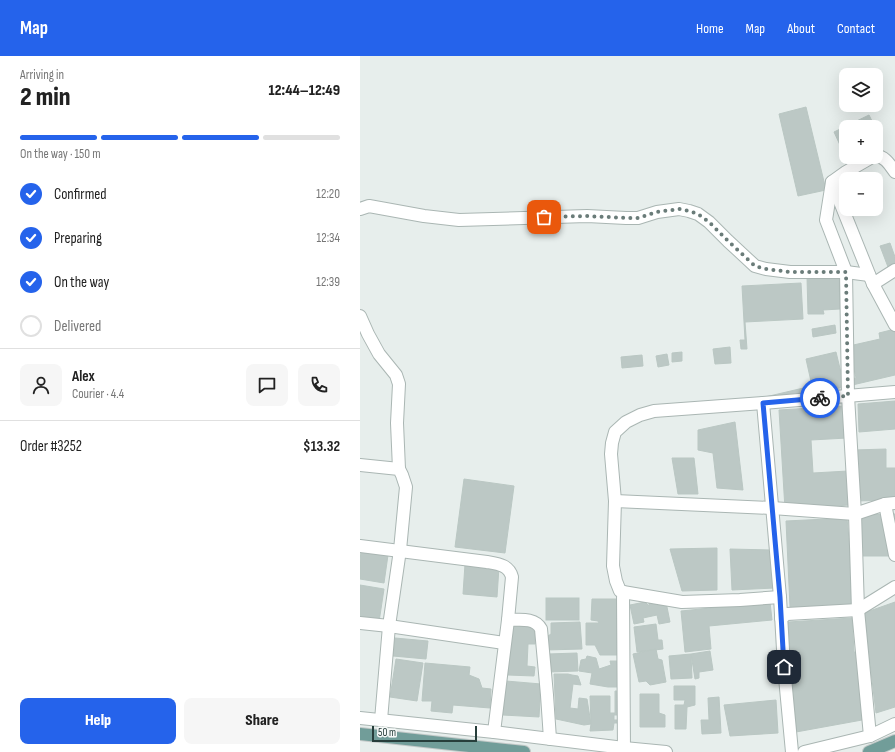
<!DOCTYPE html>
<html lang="en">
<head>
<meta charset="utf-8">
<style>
  :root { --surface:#fff; --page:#f6f6f6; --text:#222; --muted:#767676; --line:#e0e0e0; --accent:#2563eb }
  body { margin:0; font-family:"Sofia Sans Condensed",sans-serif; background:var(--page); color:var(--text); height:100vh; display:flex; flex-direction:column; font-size:15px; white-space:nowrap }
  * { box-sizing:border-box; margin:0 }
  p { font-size:13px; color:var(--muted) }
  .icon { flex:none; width:22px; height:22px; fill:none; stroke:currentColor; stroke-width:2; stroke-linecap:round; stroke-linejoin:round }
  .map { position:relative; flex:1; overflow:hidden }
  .details { display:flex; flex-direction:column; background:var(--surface); width:360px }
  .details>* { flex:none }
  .controls { position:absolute; left:479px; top:12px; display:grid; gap:8px }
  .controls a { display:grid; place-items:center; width:44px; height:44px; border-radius:8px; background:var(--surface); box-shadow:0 4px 16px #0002; font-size:20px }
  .scale { position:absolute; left:12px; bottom:10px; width:105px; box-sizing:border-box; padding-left:4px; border:2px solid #273e3b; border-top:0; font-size:11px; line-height:14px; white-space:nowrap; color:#273e3b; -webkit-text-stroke:3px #f7faf9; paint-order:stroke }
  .pin { position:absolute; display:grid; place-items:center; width:34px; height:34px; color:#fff; margin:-17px; border-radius:8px; box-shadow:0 2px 6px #0006 }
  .courier { position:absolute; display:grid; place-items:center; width:40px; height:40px; margin:-20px; border:3px solid #2563eb; border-radius:50%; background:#fff; color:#222; box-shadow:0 1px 5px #0007 }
  .headline em { font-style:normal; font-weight:800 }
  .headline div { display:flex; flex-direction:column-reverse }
  .headline { display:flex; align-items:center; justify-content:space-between; height:68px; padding:0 20px }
  h1 { font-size:26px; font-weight:800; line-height:30px }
  .bar { display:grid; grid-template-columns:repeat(4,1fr); gap:6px 4px; align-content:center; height:48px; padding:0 20px }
  .bar i { height:5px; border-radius:3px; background:var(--line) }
  .bar .on { background:var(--accent) }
  .bar p { grid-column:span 4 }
  .line { display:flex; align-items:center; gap:10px; padding:0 20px; border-top:1px solid var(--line) }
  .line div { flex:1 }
  .round { display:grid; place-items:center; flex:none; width:42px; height:42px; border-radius:8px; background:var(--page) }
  ol { padding:0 20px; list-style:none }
  li { display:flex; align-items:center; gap:12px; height:44px }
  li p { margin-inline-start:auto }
  li .icon { padding:4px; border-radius:50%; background:var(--accent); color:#fff; stroke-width:4 }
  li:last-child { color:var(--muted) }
  li i { width:22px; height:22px; border:2px solid var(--line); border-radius:50% }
  .cta { display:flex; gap:8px; margin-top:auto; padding:8px 20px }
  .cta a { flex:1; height:46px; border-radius:8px; background:var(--accent); color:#fff; font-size:16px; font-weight:800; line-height:46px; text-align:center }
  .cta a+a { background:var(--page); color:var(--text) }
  header { display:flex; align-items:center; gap:24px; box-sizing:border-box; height:56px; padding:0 20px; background:var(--accent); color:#fff }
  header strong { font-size:19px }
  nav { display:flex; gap:22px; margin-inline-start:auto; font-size:14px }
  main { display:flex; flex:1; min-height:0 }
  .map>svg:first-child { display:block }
  .building { fill:#bcc8c5; stroke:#bac7c3 }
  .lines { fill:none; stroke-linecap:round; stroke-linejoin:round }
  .street-casing { stroke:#aab6b3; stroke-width:14 }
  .primary-casing { stroke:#c3c9c8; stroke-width:14 }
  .street { stroke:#fff; stroke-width:12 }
  .primary { stroke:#719d99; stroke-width:12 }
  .done { stroke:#6a7c79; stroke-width:4; stroke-dasharray:0 7.2 }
  .route { stroke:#2563eb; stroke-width:5 }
</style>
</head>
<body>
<header>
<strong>Map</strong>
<nav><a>Home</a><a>Map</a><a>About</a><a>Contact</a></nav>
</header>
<main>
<section class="details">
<div class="headline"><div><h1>2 min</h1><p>Arriving in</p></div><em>12:44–12:49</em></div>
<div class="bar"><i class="on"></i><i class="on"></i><i class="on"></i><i></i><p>On the way · 150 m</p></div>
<ol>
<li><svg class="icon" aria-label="check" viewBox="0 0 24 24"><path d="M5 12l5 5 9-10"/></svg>Confirmed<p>12:20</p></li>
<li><svg class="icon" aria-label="check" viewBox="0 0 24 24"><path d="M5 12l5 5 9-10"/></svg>Preparing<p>12:34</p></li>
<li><svg class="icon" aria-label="check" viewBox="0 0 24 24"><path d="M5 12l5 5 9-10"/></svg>On the way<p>12:39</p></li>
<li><i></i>Delivered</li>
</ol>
<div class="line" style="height:72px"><a class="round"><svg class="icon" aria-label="person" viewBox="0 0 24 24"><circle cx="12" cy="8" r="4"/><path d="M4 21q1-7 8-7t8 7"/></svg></a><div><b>Alex</b><p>Courier · 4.4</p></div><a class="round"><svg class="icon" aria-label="chat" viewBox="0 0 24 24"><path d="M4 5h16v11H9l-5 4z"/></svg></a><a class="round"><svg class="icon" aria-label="phone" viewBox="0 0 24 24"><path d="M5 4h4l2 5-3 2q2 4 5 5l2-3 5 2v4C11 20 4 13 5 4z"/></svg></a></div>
<div class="line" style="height:52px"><div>Order #3252</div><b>$13.32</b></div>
<div class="cta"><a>Help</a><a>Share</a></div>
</section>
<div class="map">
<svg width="535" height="696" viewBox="0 0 535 696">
  <rect width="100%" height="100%" fill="#e7eeec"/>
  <g class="building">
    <path d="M 446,51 L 466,134 L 438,140 L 419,58 Z"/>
    <path d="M 509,59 L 515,71 L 486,71 L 486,101 L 488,101 L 486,102 L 474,76 Z"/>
    <path d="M 516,73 L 522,85 L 516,87 Z"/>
    <path d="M 530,187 L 535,201 L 535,209 L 528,211 L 520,190 Z"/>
    <path d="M 479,220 L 480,253 L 463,254 L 464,258 L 448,258 L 447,221 Z"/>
    <path d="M 441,227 L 443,263 L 385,266 L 387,293 L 381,293 L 380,284 L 385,284 L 382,230 Z"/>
    <path d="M 475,269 L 476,277 L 453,281 L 452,273 Z"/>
    <path d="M 535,273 L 535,319 L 390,353 L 388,345 L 452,330 L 446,303 L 476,296 L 483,325 L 496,322 L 489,290 L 520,283 L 519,277 Z"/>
    <path d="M 370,291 L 371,307 L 355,308 L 353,293 Z"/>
    <path d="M 322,296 L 322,305 L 312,306 L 312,297 Z"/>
    <path d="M 307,298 L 309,309 L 298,311 L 296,300 Z"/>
    <path d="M 282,299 L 283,310 L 262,312 L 261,301 Z"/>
    <path d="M 535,345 L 535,373 L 499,376 L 498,348 Z"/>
    <path d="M 485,350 L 487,382 L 451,384 L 453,417 L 488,415 L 490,449 L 425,453 L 419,354 Z"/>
    <path d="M 375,366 L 383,434 L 357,432 L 353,397 L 338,394 L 338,374 Z"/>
    <path d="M 526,393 L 526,412 L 535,412 L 535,444 L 495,445 L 494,394 Z"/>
    <path d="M 312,402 L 334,402 L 338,438 L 318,438 Z"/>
    <path d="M 104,423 L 154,430 L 145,497 L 95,491 Z"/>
    <path d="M 535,458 L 535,500 L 501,500 L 500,459 Z"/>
    <path d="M 487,462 L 495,549 L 430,551 L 426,465 Z"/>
    <path d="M 357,492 L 357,534 L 322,535 L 310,493 Z"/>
    <path d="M 370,493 L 411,494 L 415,532 L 372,534 Z"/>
    <path d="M 1,495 L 28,499 L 24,527 L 0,523 L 0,505 Z"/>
    <path d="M 105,508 L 139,511 L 137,541 L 103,538 Z"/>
    <path d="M 0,529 L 24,533 L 19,566 L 0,563 Z"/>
    <rect x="186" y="542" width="33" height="22"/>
    <path d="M 232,543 L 259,543 L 258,599 L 240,599 L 235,589 L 226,589 L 226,567 L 239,567 L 238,565 L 231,564 Z"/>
    <path d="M 296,545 L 306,546 L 310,566 L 299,568 L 297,559 L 283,562 L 284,566 L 274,568 L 270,549 L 285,546 L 289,550 L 289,547 Z"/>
    <path d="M 410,546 L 412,564 L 349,570 L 351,593 L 325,596 L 321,555 Z"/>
    <path d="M 535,546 L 535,651 L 516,657 L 504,557 Z"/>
    <path d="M 492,562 L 494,596 L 497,597 L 502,664 L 436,676 L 428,566 Z"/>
    <path d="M 150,566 L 175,567 L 175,588 L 168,588 L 167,610 L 175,611 L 174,620 L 148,619 Z"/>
    <path d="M 220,566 L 222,593 L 186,594 L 185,582 L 191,578 L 191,567 Z"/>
    <path d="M 296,568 L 298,584 L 302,584 L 303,593 L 277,596 L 274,571 Z"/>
    <path d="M 35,582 L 68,585 L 66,603 L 33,600 Z"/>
    <path d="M 296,593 L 298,603 L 302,604 L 306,626 L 290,629 L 286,625 L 279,626 L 273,598 Z"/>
    <path d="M 350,595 L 353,614 L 339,616 L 339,622 L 335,623 L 331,598 Z"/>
    <path d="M 217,597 L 218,615 L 188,616 L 188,598 Z"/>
    <path d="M 331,598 L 332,622 L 311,623 L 309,600 Z"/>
    <path d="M 227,600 L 236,602 L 239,613 L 251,609 L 250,605 L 262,605 L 262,631 L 248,631 L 230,628 L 232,617 L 219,615 L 221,604 L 226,603 Z"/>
    <path d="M 36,603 L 63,607 L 57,645 L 30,641 Z"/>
    <path d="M 65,607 L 110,611 L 109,619 L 119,623 L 122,632 L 131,633 L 130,652 L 93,649 L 92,657 L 71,655 L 72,645 L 62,645 Z"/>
    <path d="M 194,618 L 208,618 L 212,619 L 218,620 L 221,629 L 213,628 L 210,652 L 218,653 L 219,642 L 227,643 L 231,668 L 224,669 L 196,663 Z"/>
    <path d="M 146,625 L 181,628 L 179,661 L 143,659 Z"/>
    <path d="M 314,630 L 335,630 L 335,649 L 327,651 L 326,673 L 315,673 L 315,649 L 324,649 L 325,644 L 314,644 Z"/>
    <path d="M 255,635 L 268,635 L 268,659 L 254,659 L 254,664 L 259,664 L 259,667 L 254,667 L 253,674 L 230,675 L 231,668 L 230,640 L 250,640 L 250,657 L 255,657 Z"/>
    <path d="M 280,638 L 299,638 L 299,657 L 305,659 L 305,671 L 280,671 Z"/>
    <path d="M 359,641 L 361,677 L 342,678 L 341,664 L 349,664 L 348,642 Z"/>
    <path d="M 416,644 L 418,677 L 370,680 L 364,649 Z"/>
  </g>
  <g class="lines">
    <g class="street-casing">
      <g id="street">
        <path d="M 516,100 C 525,100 530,109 535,116"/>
        <path d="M 512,101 L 486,116 L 472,126 L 513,228 L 535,269"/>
        <path d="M 472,126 L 466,164 L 486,216 L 488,340 L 495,458 L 498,554 L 510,680"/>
        <path d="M 0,153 L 9,150 L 64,160 L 99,164 L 227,160 L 266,162 L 278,162 L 297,156 L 319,153 L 329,155 L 338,158 L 349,166 L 368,185 L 395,210 L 406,213 L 430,216 L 486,216 L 509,219"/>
        <path d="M 513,228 L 535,214"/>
        <path d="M 0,260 L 8,278 L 19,298 L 36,319 L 39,328 L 37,367 L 39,413"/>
        <path d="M 403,347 L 420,541 L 424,611 L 432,696"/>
        <path d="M 0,409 L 39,413 L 42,419 L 46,431 L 40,494 L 29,570 L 21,664"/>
        <path d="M 255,445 L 412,452 L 495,458 L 525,448 L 535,447"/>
        <path d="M 525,448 L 535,499"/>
        <path d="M 0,490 L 127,506 C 138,508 149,509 152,521 L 148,564 L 134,676"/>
        <path d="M 263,536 L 322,546 L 380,544 L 420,541"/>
        <path d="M 421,562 L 427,558 L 498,554 L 535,531"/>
        <path d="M 148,564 C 159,564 175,561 181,573 L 187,639 L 190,683"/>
        <path d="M 0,567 L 29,570 L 144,587"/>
        <path d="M 0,662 L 134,676 L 264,692 L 306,696"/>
        <path d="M 264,696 L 263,536 L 260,535 L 256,525 L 253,510 L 255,445 L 251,398 L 252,387 L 255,376 L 266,366 L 280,359 L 294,355 L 403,347 L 535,336"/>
        <path d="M 444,696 L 510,680 L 535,668"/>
      </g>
    </g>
    <g class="primary-casing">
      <g id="primary">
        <path d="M 0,678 L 164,696"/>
        <path d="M 509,696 L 535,685"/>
      </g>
    </g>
    <use href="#street" class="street"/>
    <use href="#primary" class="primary"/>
  </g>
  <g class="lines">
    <path class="done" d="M 184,161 L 227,160 L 266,162 L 278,162 L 297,156 L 319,153 L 329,155 L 338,158 L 349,166 L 368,185 L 395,210 L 406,213 L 430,216 L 486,216 L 488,340 L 460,342"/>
    <path class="route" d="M 424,611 L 420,541 L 403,347 L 460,342"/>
  </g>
</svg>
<div class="controls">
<a><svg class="icon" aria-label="layers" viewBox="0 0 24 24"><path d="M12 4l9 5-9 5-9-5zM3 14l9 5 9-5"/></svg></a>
<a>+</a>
<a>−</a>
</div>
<div class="scale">50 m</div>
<div class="pin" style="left:184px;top:161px;background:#ea580c"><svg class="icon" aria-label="bag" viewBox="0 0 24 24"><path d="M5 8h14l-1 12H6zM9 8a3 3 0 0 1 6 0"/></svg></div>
<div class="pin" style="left:424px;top:611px;background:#1f2937"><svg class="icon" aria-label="home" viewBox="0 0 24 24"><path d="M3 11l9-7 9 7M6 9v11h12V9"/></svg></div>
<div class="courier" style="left:460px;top:342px"><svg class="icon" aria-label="bike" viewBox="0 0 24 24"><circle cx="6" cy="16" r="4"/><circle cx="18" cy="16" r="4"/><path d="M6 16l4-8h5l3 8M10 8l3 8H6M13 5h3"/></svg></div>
</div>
</main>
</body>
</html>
